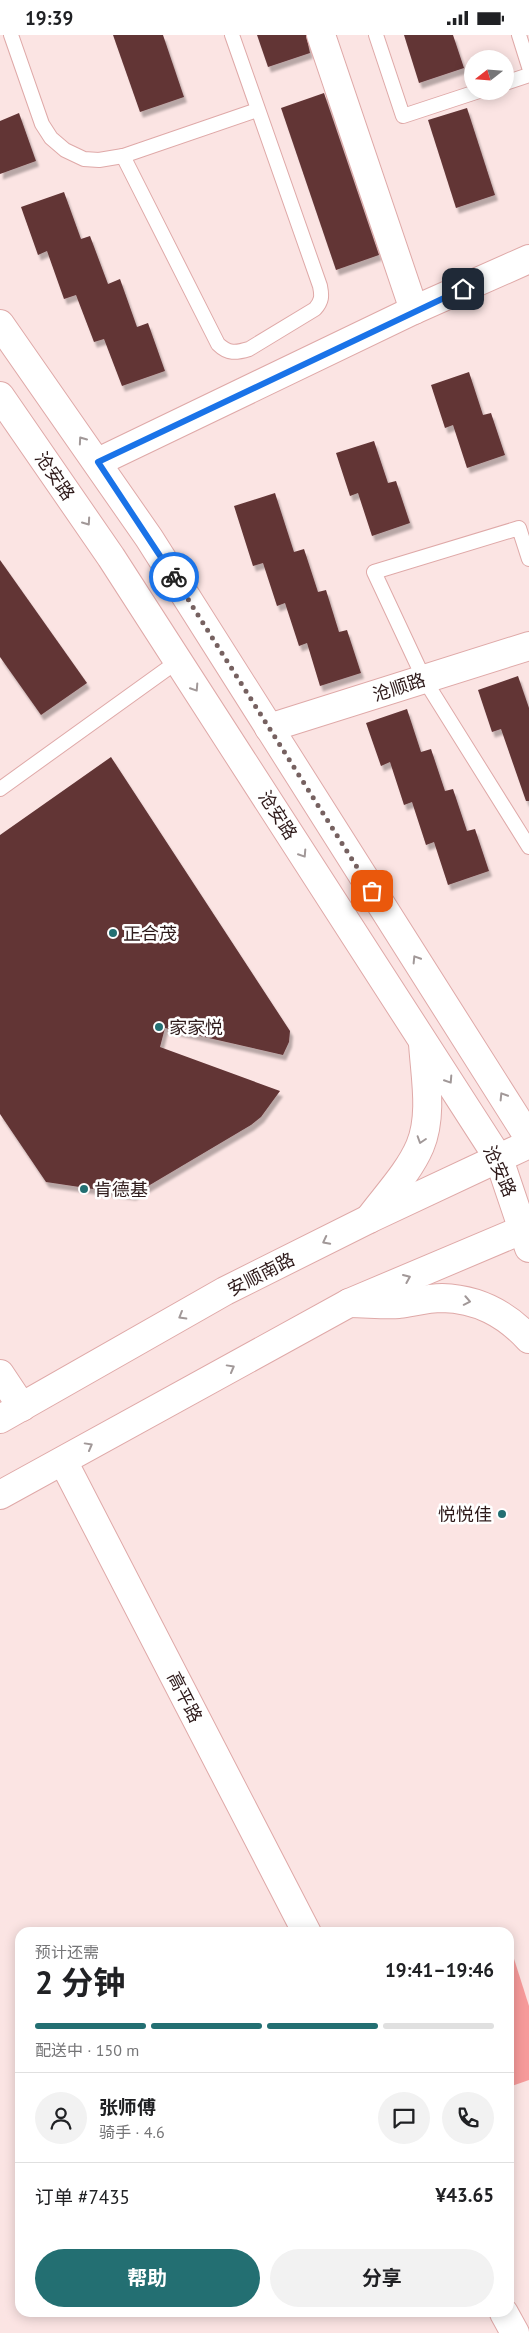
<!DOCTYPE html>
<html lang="zh">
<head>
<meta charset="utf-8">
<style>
  :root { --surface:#fff; --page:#f2f2f2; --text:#202124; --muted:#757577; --line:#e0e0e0; --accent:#236f72 }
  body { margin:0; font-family:"PT Sans","Noto Sans SC",sans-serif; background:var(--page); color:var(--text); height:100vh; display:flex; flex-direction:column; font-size:19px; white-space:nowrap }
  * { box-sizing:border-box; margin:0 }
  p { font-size:16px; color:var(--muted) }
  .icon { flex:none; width:28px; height:28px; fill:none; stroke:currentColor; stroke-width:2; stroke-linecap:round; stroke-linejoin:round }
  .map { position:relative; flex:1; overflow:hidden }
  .side { position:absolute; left:15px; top:1892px; width:499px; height:390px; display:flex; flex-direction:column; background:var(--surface); border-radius:15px; box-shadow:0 2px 12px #0003 }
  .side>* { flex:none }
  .needle { width:32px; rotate:253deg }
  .fabs { position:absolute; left:464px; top:15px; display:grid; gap:10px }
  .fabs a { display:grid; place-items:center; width:50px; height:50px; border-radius:50%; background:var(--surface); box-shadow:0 2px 12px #0003; font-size:25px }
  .pin { position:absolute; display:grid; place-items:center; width:42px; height:42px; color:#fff; margin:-21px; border-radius:10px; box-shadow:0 2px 8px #0006 }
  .courier { position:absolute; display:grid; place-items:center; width:50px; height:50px; margin:-25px; border:4px solid #1a73e8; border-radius:50%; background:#fff; color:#222; box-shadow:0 1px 6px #0007 }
  .summary em { font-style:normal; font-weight:700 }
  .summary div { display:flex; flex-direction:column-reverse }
  .summary { display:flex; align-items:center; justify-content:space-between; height:85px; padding:0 20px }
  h1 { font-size:32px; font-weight:700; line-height:38px }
  .bar { display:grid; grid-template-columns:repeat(4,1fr); gap:8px 5px; align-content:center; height:60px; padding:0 20px }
  .bar i { height:6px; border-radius:4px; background:var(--line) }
  .bar .current { background:var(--accent) }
  .bar p { grid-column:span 4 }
  .line { display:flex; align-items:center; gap:12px; padding:0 20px; border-top:1px solid var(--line) }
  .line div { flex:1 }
  .round { display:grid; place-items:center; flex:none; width:52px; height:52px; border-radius:26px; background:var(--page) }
  .cta { display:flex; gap:10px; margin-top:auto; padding:10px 20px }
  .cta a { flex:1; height:58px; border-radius:30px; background:var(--accent); color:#fff; font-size:20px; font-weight:700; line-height:58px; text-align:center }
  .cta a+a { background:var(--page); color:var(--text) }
  .status { display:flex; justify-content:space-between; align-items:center; height:35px; padding:0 25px; background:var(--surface); direction:ltr }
  .status svg { height:14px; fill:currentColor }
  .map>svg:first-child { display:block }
  .green { fill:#f69a9a }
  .building { fill:#623536; filter:url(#shadow) }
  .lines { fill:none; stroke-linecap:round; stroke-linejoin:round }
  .lane-casing { stroke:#dfa9a8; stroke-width:16 }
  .street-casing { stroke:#dfa9a8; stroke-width:30 }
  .secondary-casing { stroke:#dfa9a8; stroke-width:30 }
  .primary-casing { stroke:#dfa9a8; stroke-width:30 }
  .lane { stroke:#fff; stroke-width:14 }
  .street { stroke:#fff; stroke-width:28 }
  .secondary { stroke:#fff; stroke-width:28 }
  .primary { stroke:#fff; stroke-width:28 }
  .oneway { stroke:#a19898 }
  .done { stroke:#766160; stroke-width:5; stroke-dasharray:0 9 }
  .route { stroke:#1a73e8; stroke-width:6 }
  .poi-dot { fill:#236f72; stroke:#fff; stroke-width:2 }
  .labels { text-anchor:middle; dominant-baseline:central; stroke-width:5; stroke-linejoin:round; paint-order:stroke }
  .street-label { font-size:18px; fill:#2e1a1a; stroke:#fff }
  .poi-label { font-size:18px; fill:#2e1a1a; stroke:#fff; text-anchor:start }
</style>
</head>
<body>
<div class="status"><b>19:39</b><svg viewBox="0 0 49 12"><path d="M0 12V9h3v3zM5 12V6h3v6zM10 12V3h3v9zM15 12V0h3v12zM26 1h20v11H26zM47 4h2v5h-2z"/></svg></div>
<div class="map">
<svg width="529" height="2298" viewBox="0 0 529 2298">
  <defs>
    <filter id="shadow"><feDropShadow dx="3" dy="5.5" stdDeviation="1" flood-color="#0004"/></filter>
  </defs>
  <rect width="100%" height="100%" fill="#fbe4e3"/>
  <path class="green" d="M 509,1908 L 529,1971 L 529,2045 L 509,2052 Z"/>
  <g class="building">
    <path d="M 113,0 L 163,0 L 184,62 L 140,77 Z"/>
    <path d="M 257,0 L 306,0 L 310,18 L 268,32 Z"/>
    <path d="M 404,0 L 453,0 L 464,33 L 419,48 Z"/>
    <path d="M 324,58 L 379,220 L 336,235 L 281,73 Z"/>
    <path d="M 467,73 L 495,160 L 456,173 L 428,85 Z"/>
    <path d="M 19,78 L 36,126 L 0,139 L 0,86 Z"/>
    <path d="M 64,157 L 81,204 L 90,201 L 108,249 L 120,244 L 137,292 L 148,288 L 165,336 L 122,351 L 104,304 L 94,307 L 76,260 L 64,264 L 47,216 L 38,220 L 21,172 Z"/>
    <path d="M 469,337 L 483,380 L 491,378 L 505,420 L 467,433 L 453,390 L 445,393 L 431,350 Z"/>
    <path d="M 374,406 L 388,448 L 396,446 L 410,488 L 372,501 L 358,458 L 350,461 L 336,418 Z"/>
    <path d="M 275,458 L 294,517 L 304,514 L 318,557 L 326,555 L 339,597 L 347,595 L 361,638 L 320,651 L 307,608 L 299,611 L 285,568 L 277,571 L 263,528 L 253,531 L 234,471 Z"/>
    <path d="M 0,525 L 87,648 L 41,680 L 0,622 Z"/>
    <path d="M 518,641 L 529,673 L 529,766 L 526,766 L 501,694 L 492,697 L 478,655 Z"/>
    <path d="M 407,674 L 421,717 L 431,714 L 445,756 L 453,754 L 467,796 L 475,794 L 489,836 L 448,850 L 434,807 L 426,810 L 412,767 L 404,770 L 390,727 L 381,731 L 366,688 Z"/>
    <path d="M 111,722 L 290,996 L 289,1007 L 283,1020 L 165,993 L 160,1012 L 280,1056 L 261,1082 L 251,1090 L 133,1160 L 46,1147 L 0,1079 L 0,800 Z"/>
  </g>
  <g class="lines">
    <g class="lane-casing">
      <g id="lane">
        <path d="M 11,0 L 42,89 L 51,103 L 65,115 L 84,124 L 99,125 L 123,121 L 257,75"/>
        <path d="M 376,0 L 403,81 L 479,56"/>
        <path d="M 519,0 L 529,32"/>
        <path d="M 505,48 L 529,40"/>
        <path d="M 123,121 L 218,309 C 228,319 236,318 249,314 L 315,274 C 322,266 322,261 320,251 L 232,0"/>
        <path d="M 529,524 L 519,493 L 374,537 L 424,644 L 529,812"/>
        <path d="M 0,754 L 178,626"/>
      </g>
    </g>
    <g class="street-casing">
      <g id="street">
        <path d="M 321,0 L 414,275"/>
        <path d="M 98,427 L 414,275 L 529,224"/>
        <path d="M 269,693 L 529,611"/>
        <path d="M 0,1339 L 22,1372"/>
        <path d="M 63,1426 L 307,1898"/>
        <path d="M 504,2278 L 515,2298"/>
      </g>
    </g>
    <g class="secondary-casing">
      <g id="secondary">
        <path d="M 0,289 L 149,503 L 529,1103"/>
        <path d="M 0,361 L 111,522 L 499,1124 L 529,1213"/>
        <path d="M 369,1184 C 386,1161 409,1137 420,1111 C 433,1080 425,1041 423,1008"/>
        <path d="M 349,1268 C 366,1268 383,1270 399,1269 C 413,1267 428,1263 442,1263 C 478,1264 505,1278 529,1304"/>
      </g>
    </g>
    <g class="primary-casing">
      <g id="primary">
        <path d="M 0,1384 L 225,1256 L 369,1184 L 529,1109"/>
        <path d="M 0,1460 L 349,1268 L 524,1194 L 529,1188"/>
      </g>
    </g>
    <use href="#lane" class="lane"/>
    <use href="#street" class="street"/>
    <use href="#secondary" class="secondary"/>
    <use href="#primary" class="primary"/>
  </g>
  <defs><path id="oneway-chevron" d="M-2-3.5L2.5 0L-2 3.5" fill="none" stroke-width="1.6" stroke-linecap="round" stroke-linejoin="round" transform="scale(1.25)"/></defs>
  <g class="oneway">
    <use href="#oneway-chevron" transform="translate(82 405) rotate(-125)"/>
    <use href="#oneway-chevron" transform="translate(87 487) rotate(55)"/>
    <use href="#oneway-chevron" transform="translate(195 653) rotate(57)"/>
    <use href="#oneway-chevron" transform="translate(303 819) rotate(57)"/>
    <use href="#oneway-chevron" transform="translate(416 924) rotate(-122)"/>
    <use href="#oneway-chevron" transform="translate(449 1045) rotate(57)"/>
    <use href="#oneway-chevron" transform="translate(503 1061) rotate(-122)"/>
    <use href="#oneway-chevron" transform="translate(421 1105) rotate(108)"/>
    <use href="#oneway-chevron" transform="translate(326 1206) rotate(153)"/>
    <use href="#oneway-chevron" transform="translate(407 1243) rotate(-23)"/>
    <use href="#oneway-chevron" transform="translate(467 1266) rotate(11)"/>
    <use href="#oneway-chevron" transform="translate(182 1281) rotate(150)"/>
    <use href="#oneway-chevron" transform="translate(231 1333) rotate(-29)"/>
    <use href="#oneway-chevron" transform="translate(89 1411) rotate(-29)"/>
  </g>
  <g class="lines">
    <path class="done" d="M 174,542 L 372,856"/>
    <path class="route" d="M 174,542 L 98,427 L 463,254"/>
  </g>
  <g class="poi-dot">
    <circle cx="113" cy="898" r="5"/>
    <circle cx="159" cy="992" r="5"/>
    <circle cx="84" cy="1154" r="5"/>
    <circle cx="502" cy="1479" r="5"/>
  </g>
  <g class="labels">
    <g class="street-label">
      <text transform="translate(55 441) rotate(55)">沧安路</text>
      <text transform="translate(399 652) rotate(-18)">沧顺路</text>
      <text transform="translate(278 780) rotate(57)">沧安路</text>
      <text transform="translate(500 1136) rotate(66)">沧安路</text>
      <text transform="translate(261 1239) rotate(-27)">安顺南路</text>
      <text transform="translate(185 1662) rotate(63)">高平路</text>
    </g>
    <g class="poi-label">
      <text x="123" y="898">正合茂</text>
      <text x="169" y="992">家家悦</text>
      <text x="94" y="1154">肯德基</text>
      <text x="492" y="1479" text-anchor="end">悦悦佳</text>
    </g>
  </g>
</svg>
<div class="fabs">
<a><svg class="needle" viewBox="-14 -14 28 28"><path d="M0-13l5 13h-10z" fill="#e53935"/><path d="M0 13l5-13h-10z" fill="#757577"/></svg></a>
</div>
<div class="pin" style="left:372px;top:856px;background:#ea580c"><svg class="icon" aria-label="bag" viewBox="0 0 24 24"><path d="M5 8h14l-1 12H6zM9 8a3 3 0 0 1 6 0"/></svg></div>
<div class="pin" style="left:463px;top:254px;background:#1f2937"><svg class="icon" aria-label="home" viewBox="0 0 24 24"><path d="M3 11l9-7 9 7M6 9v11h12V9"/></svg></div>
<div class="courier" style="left:174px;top:542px"><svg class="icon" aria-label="bike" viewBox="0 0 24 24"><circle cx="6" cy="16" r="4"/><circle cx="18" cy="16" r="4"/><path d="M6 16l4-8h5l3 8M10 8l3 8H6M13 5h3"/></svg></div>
<section class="side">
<div class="summary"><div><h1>2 分钟</h1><p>预计还需</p></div><em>19:41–19:46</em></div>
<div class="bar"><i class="current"></i><i class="current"></i><i class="current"></i><i></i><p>配送中 · 150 m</p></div>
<div class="line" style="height:90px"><a class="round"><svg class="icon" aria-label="person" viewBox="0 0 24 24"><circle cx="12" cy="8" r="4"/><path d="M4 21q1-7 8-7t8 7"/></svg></a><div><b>张师傅</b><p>骑手 · 4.6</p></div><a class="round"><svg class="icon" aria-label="chat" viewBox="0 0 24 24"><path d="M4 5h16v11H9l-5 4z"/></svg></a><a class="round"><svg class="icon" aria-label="phone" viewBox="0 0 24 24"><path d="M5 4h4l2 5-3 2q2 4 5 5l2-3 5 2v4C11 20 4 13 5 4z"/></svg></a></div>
<div class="line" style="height:65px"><div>订单 #7435</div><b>¥43.65</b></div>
<div class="cta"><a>帮助</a><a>分享</a></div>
</section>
</div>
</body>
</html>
